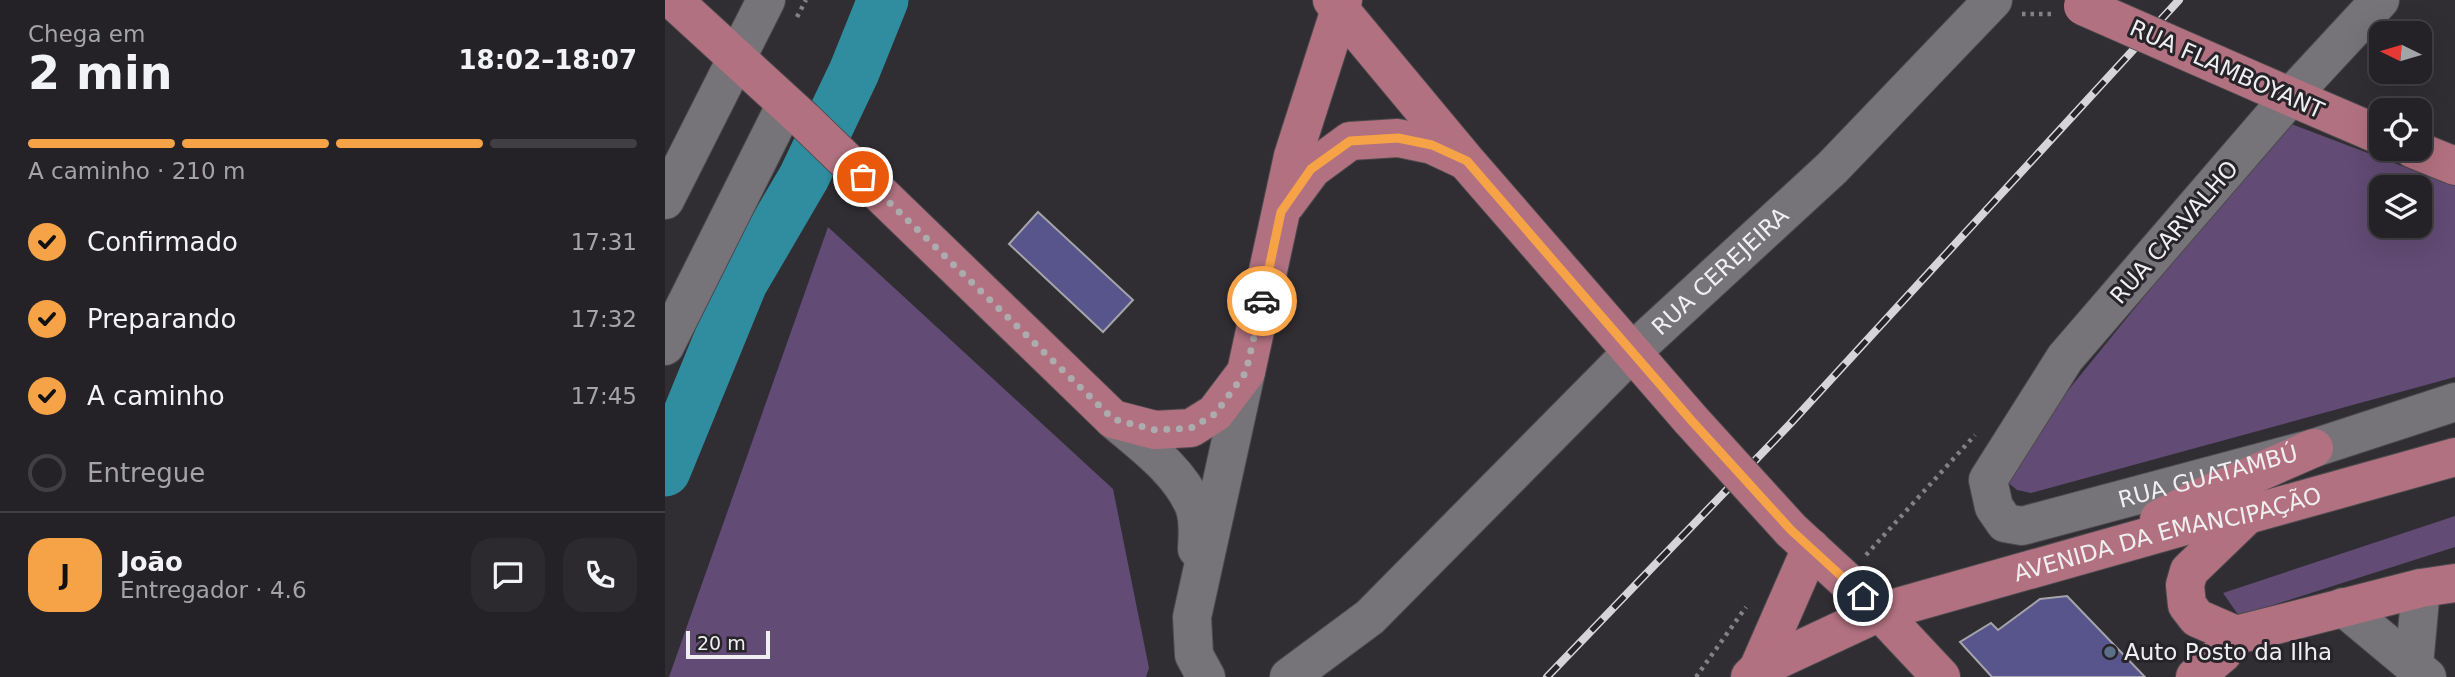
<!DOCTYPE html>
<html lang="pt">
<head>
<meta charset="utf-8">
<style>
  :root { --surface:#242226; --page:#2c2a2e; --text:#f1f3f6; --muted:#a3a4a7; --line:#413f43; --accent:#f6a247 }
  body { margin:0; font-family:"DejaVu Sans",sans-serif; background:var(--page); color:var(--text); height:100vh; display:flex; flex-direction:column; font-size:26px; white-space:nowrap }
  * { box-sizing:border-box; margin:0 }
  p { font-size:23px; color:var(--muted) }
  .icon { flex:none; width:38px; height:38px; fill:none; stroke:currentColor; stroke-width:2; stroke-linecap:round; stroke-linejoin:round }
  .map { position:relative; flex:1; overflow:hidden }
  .drawer { display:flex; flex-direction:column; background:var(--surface); width:665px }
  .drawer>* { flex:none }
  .needle { width:46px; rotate:275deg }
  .buttons { position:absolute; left:1704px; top:21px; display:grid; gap:14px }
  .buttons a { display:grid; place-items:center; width:63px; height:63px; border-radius:14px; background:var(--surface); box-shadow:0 7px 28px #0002,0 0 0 2px var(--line); font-size:35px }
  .scale { position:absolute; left:21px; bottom:18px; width:84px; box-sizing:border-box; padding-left:7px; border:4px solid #efeef0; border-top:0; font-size:19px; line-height:24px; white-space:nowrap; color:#efeef0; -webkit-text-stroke:5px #262428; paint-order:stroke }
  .pin { position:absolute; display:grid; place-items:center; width:60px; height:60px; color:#fff; margin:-30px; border:4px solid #fff; border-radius:50%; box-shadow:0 2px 7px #0007 }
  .courier { position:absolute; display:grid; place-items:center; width:70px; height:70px; margin:-35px; border:5px solid #f6a247; border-radius:50%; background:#fff; color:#222; box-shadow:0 2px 9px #0007 }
  .head em { font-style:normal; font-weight:700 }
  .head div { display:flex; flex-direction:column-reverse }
  .head { display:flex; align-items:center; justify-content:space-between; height:119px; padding:0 28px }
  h1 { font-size:46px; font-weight:700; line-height:52px }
  .bar { display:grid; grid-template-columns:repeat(4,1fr); gap:10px 7px; align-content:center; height:84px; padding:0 28px }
  .bar i { height:9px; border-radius:5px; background:var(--line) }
  .bar .selected { background:var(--accent) }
  .bar p { grid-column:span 4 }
  .line { display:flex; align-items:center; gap:18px; padding:0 28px; border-top:2px solid var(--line) }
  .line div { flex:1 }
  .round { display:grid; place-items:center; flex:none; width:74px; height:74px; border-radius:21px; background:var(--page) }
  ol { padding:0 28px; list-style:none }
  li { display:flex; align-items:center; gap:21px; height:77px }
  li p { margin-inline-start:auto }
  li .icon { padding:7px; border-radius:50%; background:var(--accent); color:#111; stroke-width:4 }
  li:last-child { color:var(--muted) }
  li i { width:38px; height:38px; border:4px solid var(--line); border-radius:50% }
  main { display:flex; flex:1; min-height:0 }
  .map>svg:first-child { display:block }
  .green { fill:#624b74; fill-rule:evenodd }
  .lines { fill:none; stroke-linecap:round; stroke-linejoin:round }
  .river { stroke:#2f8d9f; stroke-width:51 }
  .building { fill:#58558d; stroke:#a4a4a9; stroke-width:2 }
  .minor-casing { stroke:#4c4a4d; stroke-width:40 }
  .major-casing { stroke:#4c4a4d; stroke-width:40 }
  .path { stroke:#838184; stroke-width:4.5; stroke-dasharray:3.5 5; stroke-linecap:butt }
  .minor { stroke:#767478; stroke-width:38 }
  .major { stroke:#b27180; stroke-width:38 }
  .rail-casing { stroke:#d6d4d7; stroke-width:8 }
  .rail { stroke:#262428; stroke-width:5; stroke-dasharray:16; stroke-linecap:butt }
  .major-bridge-casing { stroke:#4c4a4d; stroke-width:40; stroke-linecap:butt }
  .major-bridge { stroke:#b27180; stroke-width:38 }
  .done { stroke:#acabae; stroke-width:7; stroke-dasharray:0 12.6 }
  .route { stroke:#f6a247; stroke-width:9 }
  .service-dot { fill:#5c6f8a; stroke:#262428; stroke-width:2.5 }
  .labels { text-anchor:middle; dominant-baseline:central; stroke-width:6; stroke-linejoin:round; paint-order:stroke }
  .street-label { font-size:23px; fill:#efeef0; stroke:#262428 }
  .poi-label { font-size:23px; fill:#efeef0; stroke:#262428; text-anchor:start }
</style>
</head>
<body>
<main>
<section class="drawer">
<div class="head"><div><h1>2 min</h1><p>Chega em</p></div><em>18:02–18:07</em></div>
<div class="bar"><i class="selected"></i><i class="selected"></i><i class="selected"></i><i></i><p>A caminho · 210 m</p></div>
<ol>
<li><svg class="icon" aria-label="check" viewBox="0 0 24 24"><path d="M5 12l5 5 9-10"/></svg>Confirmado<p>17:31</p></li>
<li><svg class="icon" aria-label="check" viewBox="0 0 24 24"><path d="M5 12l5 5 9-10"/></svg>Preparando<p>17:32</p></li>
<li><svg class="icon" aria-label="check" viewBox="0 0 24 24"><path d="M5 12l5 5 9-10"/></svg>A caminho<p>17:45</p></li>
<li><i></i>Entregue</li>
</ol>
<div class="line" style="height:126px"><b class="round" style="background:var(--accent);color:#111">J</b><div><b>João</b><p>Entregador · 4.6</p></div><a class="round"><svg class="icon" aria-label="chat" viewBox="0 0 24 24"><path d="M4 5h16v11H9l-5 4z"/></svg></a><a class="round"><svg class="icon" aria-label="phone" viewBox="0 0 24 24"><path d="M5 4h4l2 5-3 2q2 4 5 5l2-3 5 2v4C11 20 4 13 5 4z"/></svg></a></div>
</section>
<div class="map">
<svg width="1790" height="677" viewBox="0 0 1790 677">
  <rect width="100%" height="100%" fill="#302e32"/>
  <g class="green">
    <path d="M 1621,122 L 1790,186 L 1790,377 L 1366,493 L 1352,490 L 1340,480 L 1344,463 ZM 1717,187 L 1755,187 L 1755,226 L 1717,226 Z"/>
    <path d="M 163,227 L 448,489 L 484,668 L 481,677 L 4,677 Z"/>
    <path d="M 1790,516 L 1790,547 L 1574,616 L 1558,593 Z"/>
  </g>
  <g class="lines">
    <path class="river" d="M 0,471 L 77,283 L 139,177 L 189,72 L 218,0"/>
  </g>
  <g class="building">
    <path d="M 373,212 L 468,300 L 438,332 L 344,244 Z"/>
    <path d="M 1402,596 L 1480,677 L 1327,677 L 1295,642 L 1326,623 L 1333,630 L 1375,599 Z"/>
  </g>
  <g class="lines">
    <g class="minor-casing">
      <g id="minor">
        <path id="s1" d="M 1715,0 L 1625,97 L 1400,358 L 1323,480 L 1329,507 L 1340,523 L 1357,526 L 1649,448 L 1790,402"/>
        <path d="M 0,200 L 101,0"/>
        <path d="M 0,346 L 121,104"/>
        <path d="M 448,419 C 477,444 514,470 529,506 C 534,519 533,535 532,549"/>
        <path d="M 1678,607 L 1762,677"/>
        <path d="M 1749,665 L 1756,588"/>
        <path d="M 541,677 L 529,655 L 527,617 L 581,372"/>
        <path id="s2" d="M 624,677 L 705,617 L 966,353 L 1167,168 L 1328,0"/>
      </g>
    </g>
    <g class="major-casing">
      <g id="major">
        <path d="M 8,0 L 139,120 L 448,419 L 490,430 L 526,428 L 550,413 L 581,372 L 628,156 L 678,0"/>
        <path d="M 667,0 L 801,161 L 1026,420"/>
        <path d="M 1596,84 L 1717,136"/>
        <path d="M 1748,149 L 1790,166"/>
        <path d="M 621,204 L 647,169 L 685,141 L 733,138 L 767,145 L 799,160"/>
        <path d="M 1494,519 L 1533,499 L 1649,448"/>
        <path d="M 1126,530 L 1215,612 L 1276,677"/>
        <path d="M 1571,635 L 1532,618 L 1522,605 L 1520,585 L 1524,571 L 1582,515"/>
        <path d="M 1093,669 L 1146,548"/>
        <path id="s3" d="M 1085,677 L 1093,669 L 1215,612 L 1520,526 L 1582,515 L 1790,457"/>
        <path d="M 1530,677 L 1558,653 L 1571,635 L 1756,588 L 1790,583"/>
      </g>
    </g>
    <g class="path">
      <path d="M 1357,14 L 1386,14"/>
      <path d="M 132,17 L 141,0"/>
      <path d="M 1201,555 L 1310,435"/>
      <path d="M 1031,677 L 1081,607"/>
    </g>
    <use href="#minor" class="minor"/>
    <use href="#major" class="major"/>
    <g class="rail-casing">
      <path id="rail" d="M 882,677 L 1125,424 L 1514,0"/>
    </g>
    <use href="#rail" class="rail"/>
    <g class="major-bridge-casing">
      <g id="major-bridge">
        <path d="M 1418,6 L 1596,84"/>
        <path d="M 1026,420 L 1126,530"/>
      </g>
    </g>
    <use href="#major-bridge" class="major-bridge"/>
  </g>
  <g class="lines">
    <path class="done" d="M 198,177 L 448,419 L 490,430 L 526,428 L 550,414 L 581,372 L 597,301"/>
    <path class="route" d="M 597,301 L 616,212 L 646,169 L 685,141 L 733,138 L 767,145 L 802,161 L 1026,420 L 1126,530 L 1198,596"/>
  </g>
  <circle class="service-dot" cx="1445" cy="652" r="7"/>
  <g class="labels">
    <g class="street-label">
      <text transform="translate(1562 69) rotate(24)">RUA FLAMBOYANT</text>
      <text transform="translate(1509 232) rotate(-49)">RUA CARVALHO</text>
      <text stroke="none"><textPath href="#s2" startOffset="593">RUA CEREJEIRA</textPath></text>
      <text stroke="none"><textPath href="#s1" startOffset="878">RUA GUATAMBÚ</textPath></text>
      <text stroke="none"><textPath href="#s3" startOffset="444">AVENIDA DA EMANCIPAÇÃO</textPath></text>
    </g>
    <g class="poi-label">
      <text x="1459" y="652">Auto Posto da Ilha</text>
    </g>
  </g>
</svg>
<div class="buttons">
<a><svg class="needle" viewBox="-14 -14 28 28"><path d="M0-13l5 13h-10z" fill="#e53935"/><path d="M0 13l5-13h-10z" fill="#a3a4a7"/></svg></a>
<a><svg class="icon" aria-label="locate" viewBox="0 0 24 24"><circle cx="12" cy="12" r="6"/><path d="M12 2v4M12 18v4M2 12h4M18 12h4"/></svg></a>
<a><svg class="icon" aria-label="layers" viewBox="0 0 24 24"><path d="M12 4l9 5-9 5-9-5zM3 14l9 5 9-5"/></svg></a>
</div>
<div class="scale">20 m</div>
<div class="pin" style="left:198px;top:177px;background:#ea580c"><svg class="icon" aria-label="bag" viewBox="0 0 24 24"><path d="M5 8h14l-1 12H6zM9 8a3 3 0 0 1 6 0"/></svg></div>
<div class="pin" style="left:1198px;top:596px;background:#1f2937"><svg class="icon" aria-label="home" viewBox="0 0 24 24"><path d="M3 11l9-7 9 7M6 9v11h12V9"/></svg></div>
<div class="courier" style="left:597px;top:301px"><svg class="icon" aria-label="car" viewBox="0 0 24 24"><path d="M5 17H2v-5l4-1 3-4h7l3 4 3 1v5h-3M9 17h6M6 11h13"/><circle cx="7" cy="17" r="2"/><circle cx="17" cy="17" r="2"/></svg></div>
</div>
</main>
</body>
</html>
